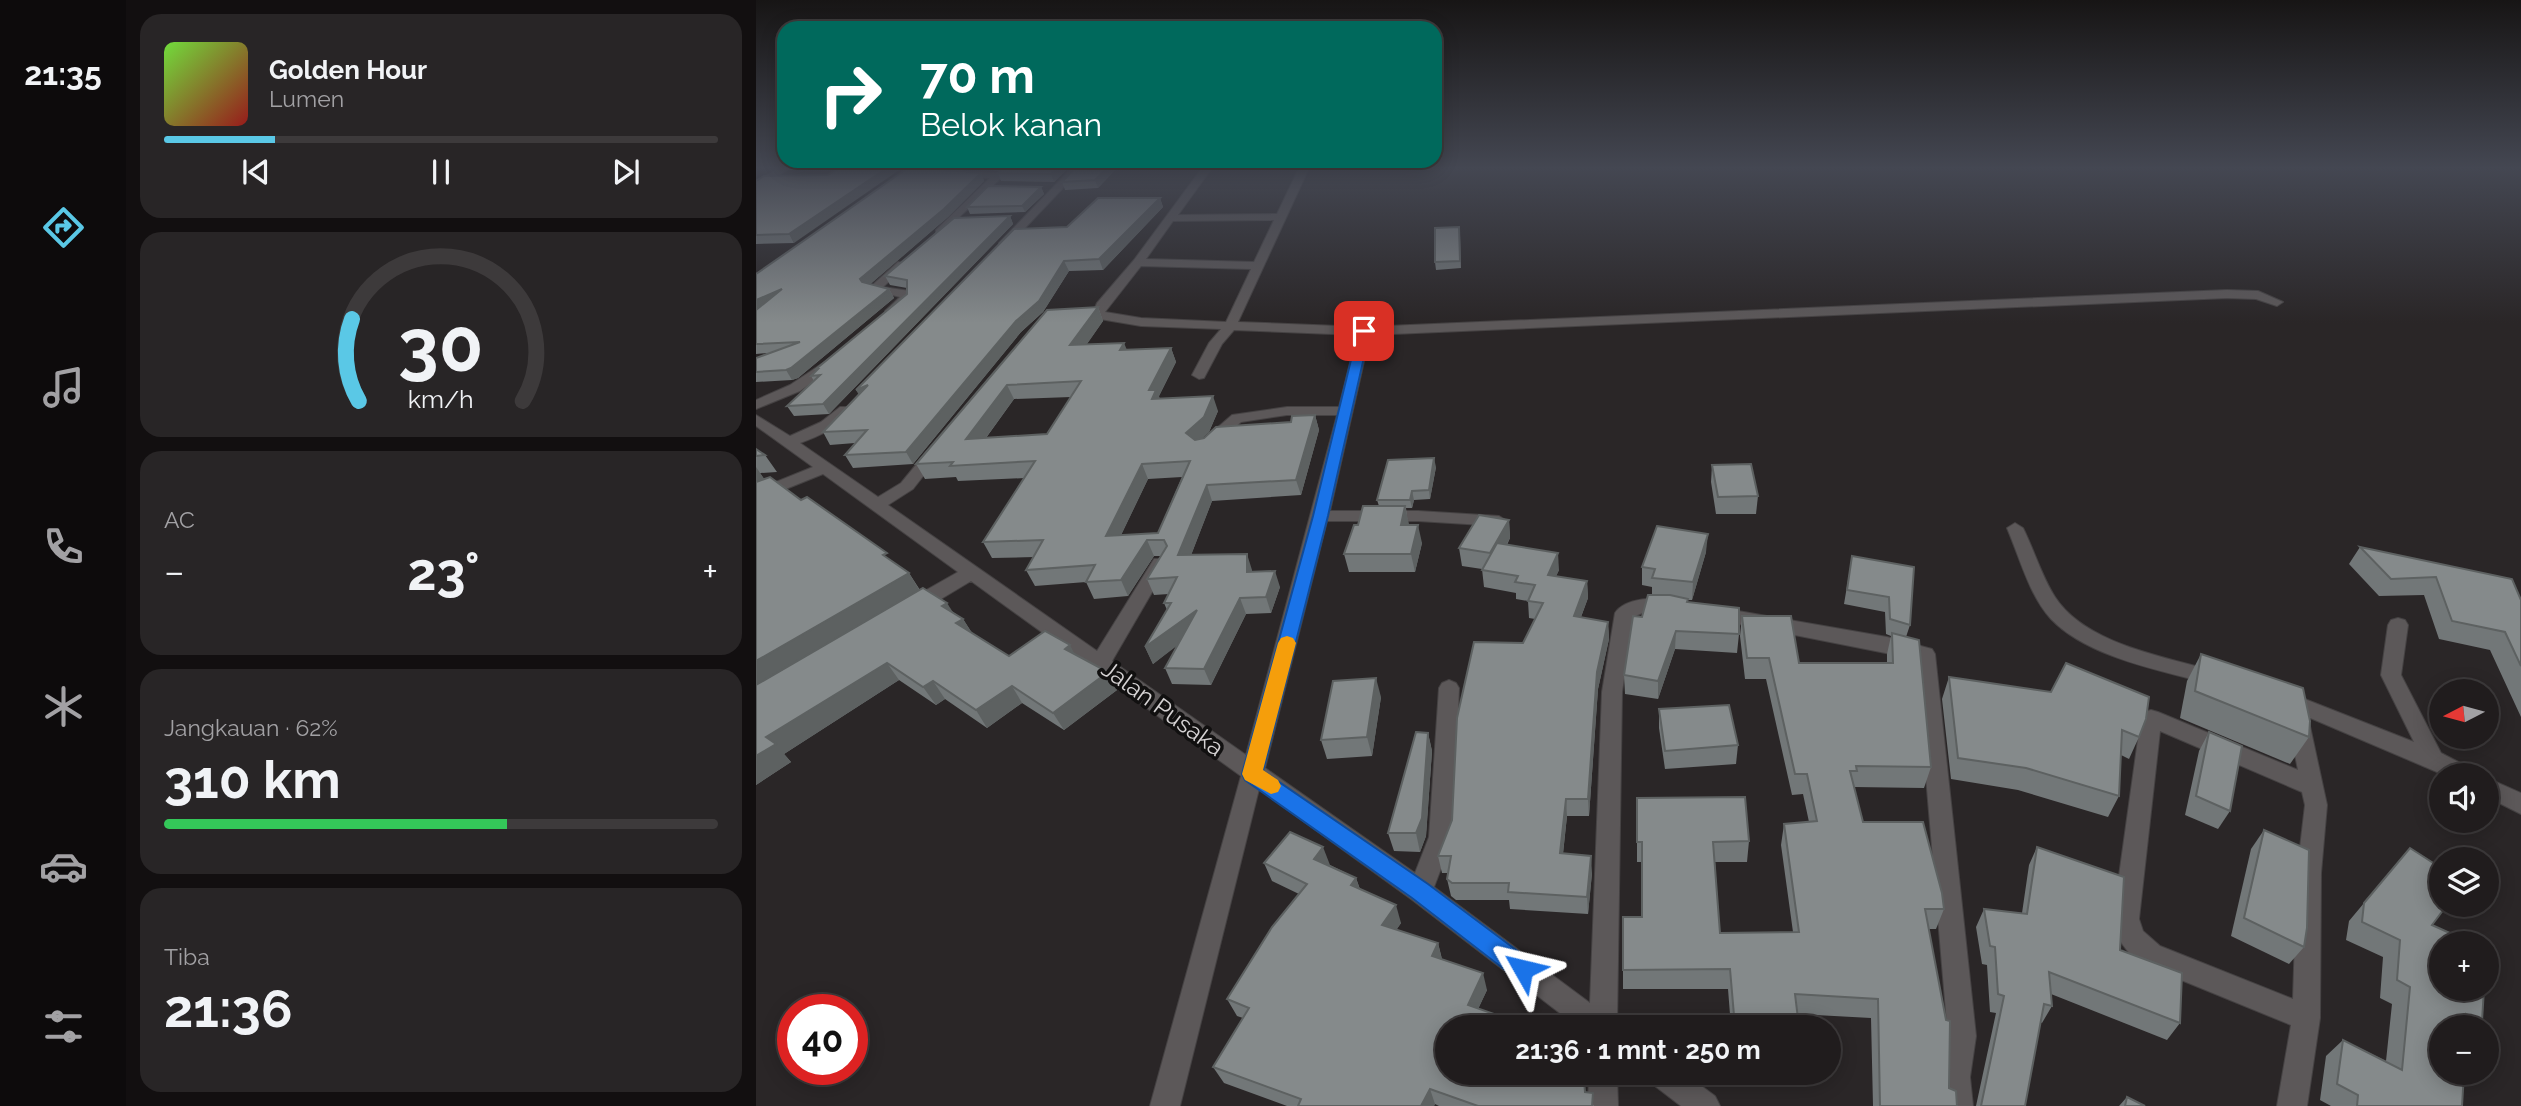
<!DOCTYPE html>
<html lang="id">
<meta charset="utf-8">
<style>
:root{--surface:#201c1d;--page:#282526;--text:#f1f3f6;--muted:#a2a1a4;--line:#3d3a3b;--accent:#5ac8e6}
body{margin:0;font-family:Raleway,sans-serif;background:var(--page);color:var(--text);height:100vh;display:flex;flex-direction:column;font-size:26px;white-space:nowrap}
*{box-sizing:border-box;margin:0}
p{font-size:23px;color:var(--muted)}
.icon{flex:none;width:38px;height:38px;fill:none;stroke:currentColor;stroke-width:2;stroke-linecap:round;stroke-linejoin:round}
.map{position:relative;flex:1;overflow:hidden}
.sheet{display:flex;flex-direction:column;gap:14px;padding:14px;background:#120f10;width:630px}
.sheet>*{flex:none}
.banner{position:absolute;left:21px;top:21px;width:665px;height:147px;border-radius:21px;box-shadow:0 4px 18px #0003,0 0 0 2px var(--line);background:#00695c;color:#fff;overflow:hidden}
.needle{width:46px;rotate:264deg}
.buttons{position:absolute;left:1673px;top:679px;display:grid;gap:14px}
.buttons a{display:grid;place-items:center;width:70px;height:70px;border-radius:50%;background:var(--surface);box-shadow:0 4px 18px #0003,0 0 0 2px var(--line);font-size:35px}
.speed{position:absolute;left:21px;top:994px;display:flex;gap:14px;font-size:35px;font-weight:700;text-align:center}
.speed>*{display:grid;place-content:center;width:91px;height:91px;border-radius:50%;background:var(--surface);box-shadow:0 4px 18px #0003,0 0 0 2px var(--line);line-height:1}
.speed .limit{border:10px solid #d22;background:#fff;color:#111}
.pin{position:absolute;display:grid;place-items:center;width:60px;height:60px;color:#fff;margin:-30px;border-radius:14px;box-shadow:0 4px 10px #0006}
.me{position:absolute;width:77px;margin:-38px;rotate:307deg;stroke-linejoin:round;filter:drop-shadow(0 0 5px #0008)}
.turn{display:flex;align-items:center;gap:24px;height:147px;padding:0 28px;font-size:32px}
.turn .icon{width:91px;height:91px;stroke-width:2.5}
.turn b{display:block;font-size:49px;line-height:60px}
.big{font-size:52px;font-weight:700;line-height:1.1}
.sheet .tile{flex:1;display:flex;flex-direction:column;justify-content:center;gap:10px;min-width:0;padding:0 24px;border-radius:21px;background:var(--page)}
.sheet .dial{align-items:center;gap:0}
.dial svg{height:182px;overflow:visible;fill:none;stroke:var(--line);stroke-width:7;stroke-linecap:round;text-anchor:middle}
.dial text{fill:var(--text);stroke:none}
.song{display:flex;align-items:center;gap:21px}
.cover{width:84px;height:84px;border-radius:10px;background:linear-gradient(135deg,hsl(100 70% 55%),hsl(0 70% 35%))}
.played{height:7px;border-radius:4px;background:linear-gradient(90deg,var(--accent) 20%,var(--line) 20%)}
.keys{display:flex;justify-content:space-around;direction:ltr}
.heat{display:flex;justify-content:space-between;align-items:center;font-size:38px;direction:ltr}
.charge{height:10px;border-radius:5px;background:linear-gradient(90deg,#34c759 62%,var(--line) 0)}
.trip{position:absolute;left:679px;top:1015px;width:406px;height:70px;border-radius:35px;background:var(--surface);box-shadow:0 4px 18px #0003,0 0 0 2px var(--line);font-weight:700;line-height:70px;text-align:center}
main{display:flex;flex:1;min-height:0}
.tab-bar{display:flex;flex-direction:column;width:126px;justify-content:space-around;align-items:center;background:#0d0b0c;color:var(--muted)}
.tab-bar .icon{width:49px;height:49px}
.tab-bar .on{color:var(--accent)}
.tab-bar b{font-size:32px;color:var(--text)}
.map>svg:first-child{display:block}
</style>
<main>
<nav class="tab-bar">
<b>21:35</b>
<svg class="icon on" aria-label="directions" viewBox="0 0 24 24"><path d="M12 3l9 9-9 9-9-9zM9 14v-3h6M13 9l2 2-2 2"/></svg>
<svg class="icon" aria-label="music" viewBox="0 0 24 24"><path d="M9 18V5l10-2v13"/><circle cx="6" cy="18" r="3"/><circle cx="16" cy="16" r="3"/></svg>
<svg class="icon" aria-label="phone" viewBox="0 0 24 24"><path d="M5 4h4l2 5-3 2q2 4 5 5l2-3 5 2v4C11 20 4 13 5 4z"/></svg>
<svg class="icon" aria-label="climate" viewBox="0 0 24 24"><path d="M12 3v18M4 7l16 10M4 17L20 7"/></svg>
<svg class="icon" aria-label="car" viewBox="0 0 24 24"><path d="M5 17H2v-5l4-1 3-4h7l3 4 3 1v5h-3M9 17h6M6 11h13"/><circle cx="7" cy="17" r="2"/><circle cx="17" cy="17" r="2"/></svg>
<svg class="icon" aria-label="filters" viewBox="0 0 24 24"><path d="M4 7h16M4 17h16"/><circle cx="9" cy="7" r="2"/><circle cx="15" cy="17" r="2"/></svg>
</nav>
<section class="sheet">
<div class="tile">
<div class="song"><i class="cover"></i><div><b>Golden Hour</b><p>Lumen</p></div></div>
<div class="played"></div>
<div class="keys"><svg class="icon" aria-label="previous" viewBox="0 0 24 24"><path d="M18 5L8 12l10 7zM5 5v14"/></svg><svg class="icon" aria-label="pause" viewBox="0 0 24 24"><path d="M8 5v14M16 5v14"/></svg><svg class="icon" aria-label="next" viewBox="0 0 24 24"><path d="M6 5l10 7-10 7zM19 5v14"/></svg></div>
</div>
<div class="tile dial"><svg viewBox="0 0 100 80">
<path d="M14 69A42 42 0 1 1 86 69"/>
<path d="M14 69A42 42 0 0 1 11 33" stroke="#5ac8e6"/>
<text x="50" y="56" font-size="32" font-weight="700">30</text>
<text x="50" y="72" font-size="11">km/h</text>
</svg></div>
<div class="tile"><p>AC</p>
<div class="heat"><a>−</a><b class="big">23°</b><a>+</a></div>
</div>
<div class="tile"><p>Jangkauan · 62%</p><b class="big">310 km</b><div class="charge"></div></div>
<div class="tile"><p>Tiba</p><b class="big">21:36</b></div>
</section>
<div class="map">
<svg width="1765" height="1106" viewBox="0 0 1765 1106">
<rect width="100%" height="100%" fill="#2a2627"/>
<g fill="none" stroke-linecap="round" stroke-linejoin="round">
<g stroke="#454243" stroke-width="2">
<g id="minor">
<polygon points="23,168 35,168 0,189 0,182"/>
<polygon points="198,168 208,168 205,172 242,173 247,176 184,235 180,234 180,230 234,178 194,176 192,174"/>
<polygon points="316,168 326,168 251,247 243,247 243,243"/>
<path d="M446,168H456L422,215L521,214L543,168H553L482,322L608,327L1471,290L1502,291L1527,302L1521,306L1500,299L1471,298L614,335L574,511H662L743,516L751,521L743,526L662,521H571L509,768L659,873L673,837L683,688L686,683L693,680L700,683L703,688L697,837L678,887L834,1003L846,692L859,613C869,598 901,596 918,601L920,605L918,609L891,611L877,617L866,692L861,1027H822L655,899L503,789L424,1106H394L485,776L215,581L165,611H151L149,606L151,601L202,572L67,474L0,501V490L57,467L0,426V415L34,436L65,422L84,407H94L96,410C83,427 64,436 44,443L122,497L145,483L173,449H183L186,452L157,489L132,505L341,651L398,559H410L413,563L356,661L490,755L581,415H531L485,422L459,444L454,446L446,441L476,415L531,407H583L601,335L478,330L466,344L448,378L443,379L436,375L453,343L465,329L385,326L338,318L336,315L341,303L378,260ZM518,220L498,262L390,259L417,221ZM385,266L495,269L470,322L385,318L349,312Z"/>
<polygon points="142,262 152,264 127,287 154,291 156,298 135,315 129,311 144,297 112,289"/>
<polygon points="73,359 80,363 78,366 44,391 0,409 0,400 34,385"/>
<path d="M1259,523L1267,528C1278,550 1286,577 1299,597C1331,646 1413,657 1465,673L1468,678L1465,683L1458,685C1408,671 1332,658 1295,619C1273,595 1264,558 1251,528Z"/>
<polygon points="959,607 1131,637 1176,649 1179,654 1220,1036 1214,1077 1217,1106 1187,1106 1186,1077 1192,1036 1160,659 952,618 950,613 952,608"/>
<path d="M1642,618L1649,620L1652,625L1645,675L1685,753L1716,769L1719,775H1688L1552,717L1571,805L1565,873L1564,1018L1551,1106H1521L1535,1025L1386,964C1370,952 1360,939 1357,919L1385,718L1388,712L1395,710L1402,712L1542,770L1531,715L1534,698L1541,696L1658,742L1625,675L1632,625L1635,620ZM1404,731L1546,792L1549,805L1541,873L1537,999L1404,946L1387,931L1383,919Z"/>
<polygon points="1731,778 1765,793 1765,814 1731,797"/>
<polygon points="833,1073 861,1073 862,1106 832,1106"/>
<polygon points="891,1073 928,1073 959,1096 964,1106 925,1106 895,1083"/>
</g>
</g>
<use href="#minor" fill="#5c5859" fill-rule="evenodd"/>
</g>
<g fill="#727778" fill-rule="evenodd">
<polygon points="215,168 312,168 298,182 245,181 242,173 244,171"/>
<polygon points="361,168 342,188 309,190 306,182"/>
<polygon points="193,170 225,173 228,181 192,217 114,284 133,289 138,298 42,378 36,380 0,382 0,358 12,353 0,354 0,274"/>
<polygon points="8,176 38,243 0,244 0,181"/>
<polygon points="285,187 288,194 269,212 214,214 211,207"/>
<polygon points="404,198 407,207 347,270 313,271 287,312 265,332 157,464 97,468 89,455 99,443 74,445 67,432 311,227"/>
<polygon points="254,216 257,224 73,414 38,416 31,406 58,381 55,376 60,371 60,369 151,294 151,288 134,285 129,276"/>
<polygon points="704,234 705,268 680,270 679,262"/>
<path d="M342,307L347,321L330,345L371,350L415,348L420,362L403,396V398L462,411L453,432L446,438L535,422L559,415L563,430L545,495L456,501L435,555L496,571L524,587L515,613L490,614L455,685L416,684L409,668L421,645L397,664L389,647L411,610L408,603L413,594L398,595L391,579L405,556H398L372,596L338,599L330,582L279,586L270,570L278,557L236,558L227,542L269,478L202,481L200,477L169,479L160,464ZM315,397L291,434L230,438L258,399ZM426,477L402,533L365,535L392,479Z"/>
<polygon points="0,449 9,455 21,472 4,473 8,479 45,500 153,573 164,590 207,619 216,633 253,656 318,653 361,690 308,730 266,703 231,728 189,699 180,705 143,680 28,754 35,762 0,785"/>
<polygon points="956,465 1002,496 1000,514 960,514 955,482"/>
<polygon points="680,467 674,499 658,500 656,508 650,508 652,525 666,543 659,572 593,572 588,554 602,525 623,506 621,500"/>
<polygon points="753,520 754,538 751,545 803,570 800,576 831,581 832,598 825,617 852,622 853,639 842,689 833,816 811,816 807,854 836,873 832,914 754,909 753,900 700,900 695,896 691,879 692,873 686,873 682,856 767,643 779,619 773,618 772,601 760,599 760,593 728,587 726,569 706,566 703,548"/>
<polygon points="1604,547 1765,600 1765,717 1734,650 1683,639 1668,595 1623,596 1593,564"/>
<polygon points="950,552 936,600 932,600 932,602 983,634 981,653 919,649 902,699 869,694 868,675 886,617 896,595 896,587 886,585 886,567"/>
<polygon points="1096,556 1158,567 1154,625 1150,637 1175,767 1168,788 1098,787 1107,822 1188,909 1180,929 1173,929 1193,1088 1201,1106 1117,1106 1115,1018 1041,1014 1043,1027 975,1027 972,989 867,989 867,917 886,917 885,862 881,862 881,798 993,841 991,862 959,862 964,933 1037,932 1025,845 1028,824 1053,822 1047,794 1036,795 1010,679 989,679 984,636 986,616 1043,663 1131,663 1131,654 1135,636 1130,634 1129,612 1088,604"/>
<polygon points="1445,654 1553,737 1534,764 1424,718 1431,681"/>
<polygon points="1193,677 1295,692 1383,737 1373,759 1365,755 1363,796 1352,817 1262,790 1195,779 1186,699"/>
<polygon points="625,697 616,756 571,759 565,740"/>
<polygon points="903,709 982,745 980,764 909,769 903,728"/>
<polygon points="1453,732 1474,811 1462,829 1429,815 1443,751"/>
<polygon points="672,733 676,751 670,836 664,852 638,851 632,833"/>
<polygon points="1508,830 1548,947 1533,964 1475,936 1495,849"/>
<polygon points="1281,847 1424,1023 1411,1040 1295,994 1296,1006 1286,1023 1284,1022 1269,1106 1220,1106 1240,1013 1234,1012 1231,965 1226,964 1220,927 1228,909 1266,913 1273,865"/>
<polygon points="1654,848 1676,925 1726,1021 1719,1027 1685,1027 1706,1106 1575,1106 1564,1100 1570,1056 1587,1040 1630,1061 1636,1004 1624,998 1627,957 1590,940 1593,921"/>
<polygon points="508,863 574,865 600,878 604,889 645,923 640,930 682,943 686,959 731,990 722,1009 749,1074 828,1080 829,1092 838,1106 683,1106 679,1104 678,1106 531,1106 468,1083 457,1067 487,1018 481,1016 471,999 543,894 516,881"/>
<polygon points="1371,1097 1389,1106 1363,1106"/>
</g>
<g fill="#5d6161">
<polygon points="131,168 146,168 38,243 33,234"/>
<polygon points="301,168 312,168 298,182 295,174"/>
<polygon points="351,168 361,168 342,188 339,180"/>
<polygon points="225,173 228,181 192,217 109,289 104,279"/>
<polygon points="285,187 288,194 269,212 266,206"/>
<polygon points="404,198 407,207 347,270 343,259"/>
<polygon points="254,216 257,224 73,414 67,404"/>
<polygon points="308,261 313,271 287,312 265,332 157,464 150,452"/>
<polygon points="26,289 0,312 0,300"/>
<polygon points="133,289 138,298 42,378 36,380 30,370"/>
<polygon points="342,307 347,321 320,360 314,345"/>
<polygon points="368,343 374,357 364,350"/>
<polygon points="415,348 420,362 403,396 406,404 401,413 393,390"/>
<polygon points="112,385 107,402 100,390"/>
<polygon points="251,385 258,399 218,454 210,439"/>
<polygon points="457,396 462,411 453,432 435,448 430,433"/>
<polygon points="559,415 563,430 545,495 540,480"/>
<polygon points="678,458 680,467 674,499 673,490"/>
<polygon points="386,464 392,479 357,552 350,536"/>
<polygon points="0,467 11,483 0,488"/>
<polygon points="451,485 456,501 429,571 422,555"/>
<polygon points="656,491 658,500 656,508 654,500"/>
<polygon points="649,506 653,524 649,543 645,525"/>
<polygon points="753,520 754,538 736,571 734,553"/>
<polygon points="662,525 666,543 659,572 655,554"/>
<polygon points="952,534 950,552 936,600 937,582"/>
<polygon points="391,540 398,556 372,596 365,580"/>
<polygon points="802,553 803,570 793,592 792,575"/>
<polygon points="491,554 496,570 497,588 491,572"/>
<polygon points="519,571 524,587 515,613 510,597"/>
<polygon points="153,573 164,591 0,688 0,661"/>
<polygon points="831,581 832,598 819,633 818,616"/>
<polygon points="484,598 490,614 455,685 448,669"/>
<polygon points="191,603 202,620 186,606"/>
<polygon points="441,610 447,626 397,664 389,647"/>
<polygon points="207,619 218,636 200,623"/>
<polygon points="852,622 853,639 842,689 833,816 832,799 841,672"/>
<polygon points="920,631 919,649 902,699 902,681"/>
<polygon points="314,645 323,663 309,649"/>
<polygon points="131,663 143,680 28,754 35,762 0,785 0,756 10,737"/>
<polygon points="352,672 361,690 308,730 297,713"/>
<polygon points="620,678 625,697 616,756 611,737"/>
<polygon points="177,681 189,699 180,705 167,687"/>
<polygon points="256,686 266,703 231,728 220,710"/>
<polygon points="672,733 676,751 670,836 664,852 660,833"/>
<polygon points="810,799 811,816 805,871 804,853"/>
<polygon points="567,847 574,865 565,876 558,859"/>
<polygon points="835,856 836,873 832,914 831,897"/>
<polygon points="600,878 606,896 595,885"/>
<polygon points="640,905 645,923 632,943 626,925"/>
<polygon points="682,943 686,960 676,956"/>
<polygon points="727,973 731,990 716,1022 712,1005"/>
<polygon points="674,1089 679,1104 678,1106 665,1106"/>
</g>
<g fill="#858a8b" stroke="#5d6161" stroke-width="2" fill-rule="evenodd">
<polygon points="83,168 131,168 33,234 0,235 0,181 8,176 72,175"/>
<polygon points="152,168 187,168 189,170 225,173 188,209 104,279 106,282 133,289 35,368 30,370 0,372 0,358 44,342 0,344 0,310 26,289 0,300 0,274"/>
<polygon points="246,168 301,168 295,174 242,173"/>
<polygon points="319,168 351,168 339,180 306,182"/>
<polygon points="232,186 285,187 266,206 211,207"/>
<polygon points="342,198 404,198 343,259 308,261 283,301 260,321 150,452 89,455 111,430 67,432 112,385 100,390 258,229 311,227"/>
<polygon points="254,216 67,404 31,406 64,375 55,376 62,369 60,369 151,294 151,280 129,276 198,218"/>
<polygon points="703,227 704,261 679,262 679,228"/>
<path d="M342,307L314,345L368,343L364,350L415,348L393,390H400L396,399L457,396L448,417L430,433L439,440L448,438L460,427L535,422L536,416L559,415L540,480L451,485L422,555L491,554V572L519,571L510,597L484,598L448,669L409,668L441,610L389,647L415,603H408L421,577L391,579L411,546L408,540H391L365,580L330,582L339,565L270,570L287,540L227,542L279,461L194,466L197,462L160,464L291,310ZM325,381L291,434L210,439L251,385ZM434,461L402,533L350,536L386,464Z"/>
<polygon points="0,449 9,455 0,456"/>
<polygon points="678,458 673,490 656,491 654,500 621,500 632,460"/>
<polygon points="995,464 1002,496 962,497 956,465"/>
<polygon points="14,477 45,500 51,497 131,553 127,555 153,573 0,661 0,482"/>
<polygon points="607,506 649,506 645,525 662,525 655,554 588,554 598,525 602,525"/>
<polygon points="723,515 753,520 734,553 703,548"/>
<polygon points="901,526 952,534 937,582 896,578 899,569 886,567"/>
<polygon points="741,543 802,553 792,575 831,581 818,616 852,622 841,672 832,799 810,799 804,853 835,856 831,897 752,892 753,883 696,883 691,879 695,856 682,856 696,820 701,718 718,642 767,643 787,603 772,601 779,585 759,582 762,576 726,570"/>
<polygon points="1604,547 1756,579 1765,600 1765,666 1749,632 1696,621 1680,577 1635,579"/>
<polygon points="1096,556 1158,567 1154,625 1134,619 1133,597 1091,590"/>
<polygon points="167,588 191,603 186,606 207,619 200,623 253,656 289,631 314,645 309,649 352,672 297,713 256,686 220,710 177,681 167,687 131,663 10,737 20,744 0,756 0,685"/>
<polygon points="892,595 914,595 932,599 931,602 983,608 983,634 920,631 902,681 868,675 877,616 886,617"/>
<polygon points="986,616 1035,616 1043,663 1137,663 1136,633 1163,640 1175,767 1100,766 1101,771 1094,771 1107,822 1167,822 1186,893 1188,909 1169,909 1190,1020 1194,1021 1193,1088 1200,1091 1201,1106 1124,1106 1122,999 1039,994 1043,1027 979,1027 974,969 867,970 867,917 886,917 886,842 881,842 881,798 989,797 993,841 957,842 964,933 1043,932 1028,824 1061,821 1051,774 1039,774 1013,658 991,658"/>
<polygon points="1445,654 1547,688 1554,721 1553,737 1439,691"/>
<polygon points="1310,663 1393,697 1390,719 1383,737 1366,730 1363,796 1270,768 1202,758 1193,677 1295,692"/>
<polygon points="620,678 611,737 565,740 577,681"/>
<polygon points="973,705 982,745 909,751 903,709"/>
<polygon points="660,732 672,733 666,818 660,833 632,833"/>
<polygon points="1453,732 1486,746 1474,811 1440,796"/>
<polygon points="1508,830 1553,850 1551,928 1548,947 1488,918"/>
<polygon points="534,832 567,847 558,859 600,878 595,885 640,905 626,925 682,943 676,956 727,973 712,1005 761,1022 758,1027 691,1027 691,1073 739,1073 828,1080 829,1092 837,1093 836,1106 722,1106 674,1089 665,1106 542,1106 545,1099 457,1067 493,1008 471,999 516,927 551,884 508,863"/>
<polygon points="1281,847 1368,877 1364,950 1426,973 1424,1023 1293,972 1296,1006 1288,1004 1269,1106 1225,1106 1248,996 1242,994 1239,947 1234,946 1228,909 1271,914"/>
<polygon points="1654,848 1685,868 1685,905 1691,905 1676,925 1716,943 1685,943 1685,989 1728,989 1726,1021 1710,1014 1710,1027 1685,1027 1685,1073 1708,1073 1706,1106 1601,1106 1602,1095 1581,1084 1587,1040 1646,1070 1654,987 1641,980 1644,940 1606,922 1608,903"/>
<polygon points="1371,1097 1389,1106 1369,1106"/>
</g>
<linearGradient id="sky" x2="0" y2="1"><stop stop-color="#171515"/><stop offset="0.52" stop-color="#444752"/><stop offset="1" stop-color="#444752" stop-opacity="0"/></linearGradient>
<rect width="1765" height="323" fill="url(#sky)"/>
<polygon fill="#1a73e8" stroke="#114b97" stroke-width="2" points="608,327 614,331 572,516 507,771 672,884 775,961 779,969 775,977 767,981 758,977 656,898 489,780 486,774 557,516 602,331"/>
<polygon fill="#f59e0b" points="531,636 537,638 540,643 507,770 522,780 525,786 522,792 515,794 489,780 486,774 522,643 525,638"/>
<g text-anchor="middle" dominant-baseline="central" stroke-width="7" stroke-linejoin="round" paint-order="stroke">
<g font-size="24" fill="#d5d2d3" stroke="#111010">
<text transform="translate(407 708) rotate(36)">Jalan Pusaka</text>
</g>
</g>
</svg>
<div class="buttons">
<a><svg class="needle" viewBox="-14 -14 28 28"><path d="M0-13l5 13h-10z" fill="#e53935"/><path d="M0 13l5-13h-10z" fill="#a2a1a4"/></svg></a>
<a><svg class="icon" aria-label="sound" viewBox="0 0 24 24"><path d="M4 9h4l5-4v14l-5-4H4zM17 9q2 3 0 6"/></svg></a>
<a><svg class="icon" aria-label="layers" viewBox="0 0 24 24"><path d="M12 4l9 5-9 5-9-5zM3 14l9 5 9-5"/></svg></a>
<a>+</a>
<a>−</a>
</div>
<div class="speed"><div class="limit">40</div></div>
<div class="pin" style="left:608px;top:331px;background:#d93025"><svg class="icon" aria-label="arrive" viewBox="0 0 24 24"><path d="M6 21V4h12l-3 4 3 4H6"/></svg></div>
<svg class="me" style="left:767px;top:969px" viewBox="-20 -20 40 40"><path d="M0-17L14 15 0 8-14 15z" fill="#1a73e8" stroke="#fff" stroke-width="4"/></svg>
<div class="trip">21:36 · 1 mnt · 250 m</div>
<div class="banner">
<div class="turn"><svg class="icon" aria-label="right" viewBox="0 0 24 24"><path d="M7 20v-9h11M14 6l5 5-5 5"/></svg><div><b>70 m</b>Belok kanan</div></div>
</div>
</div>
</main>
